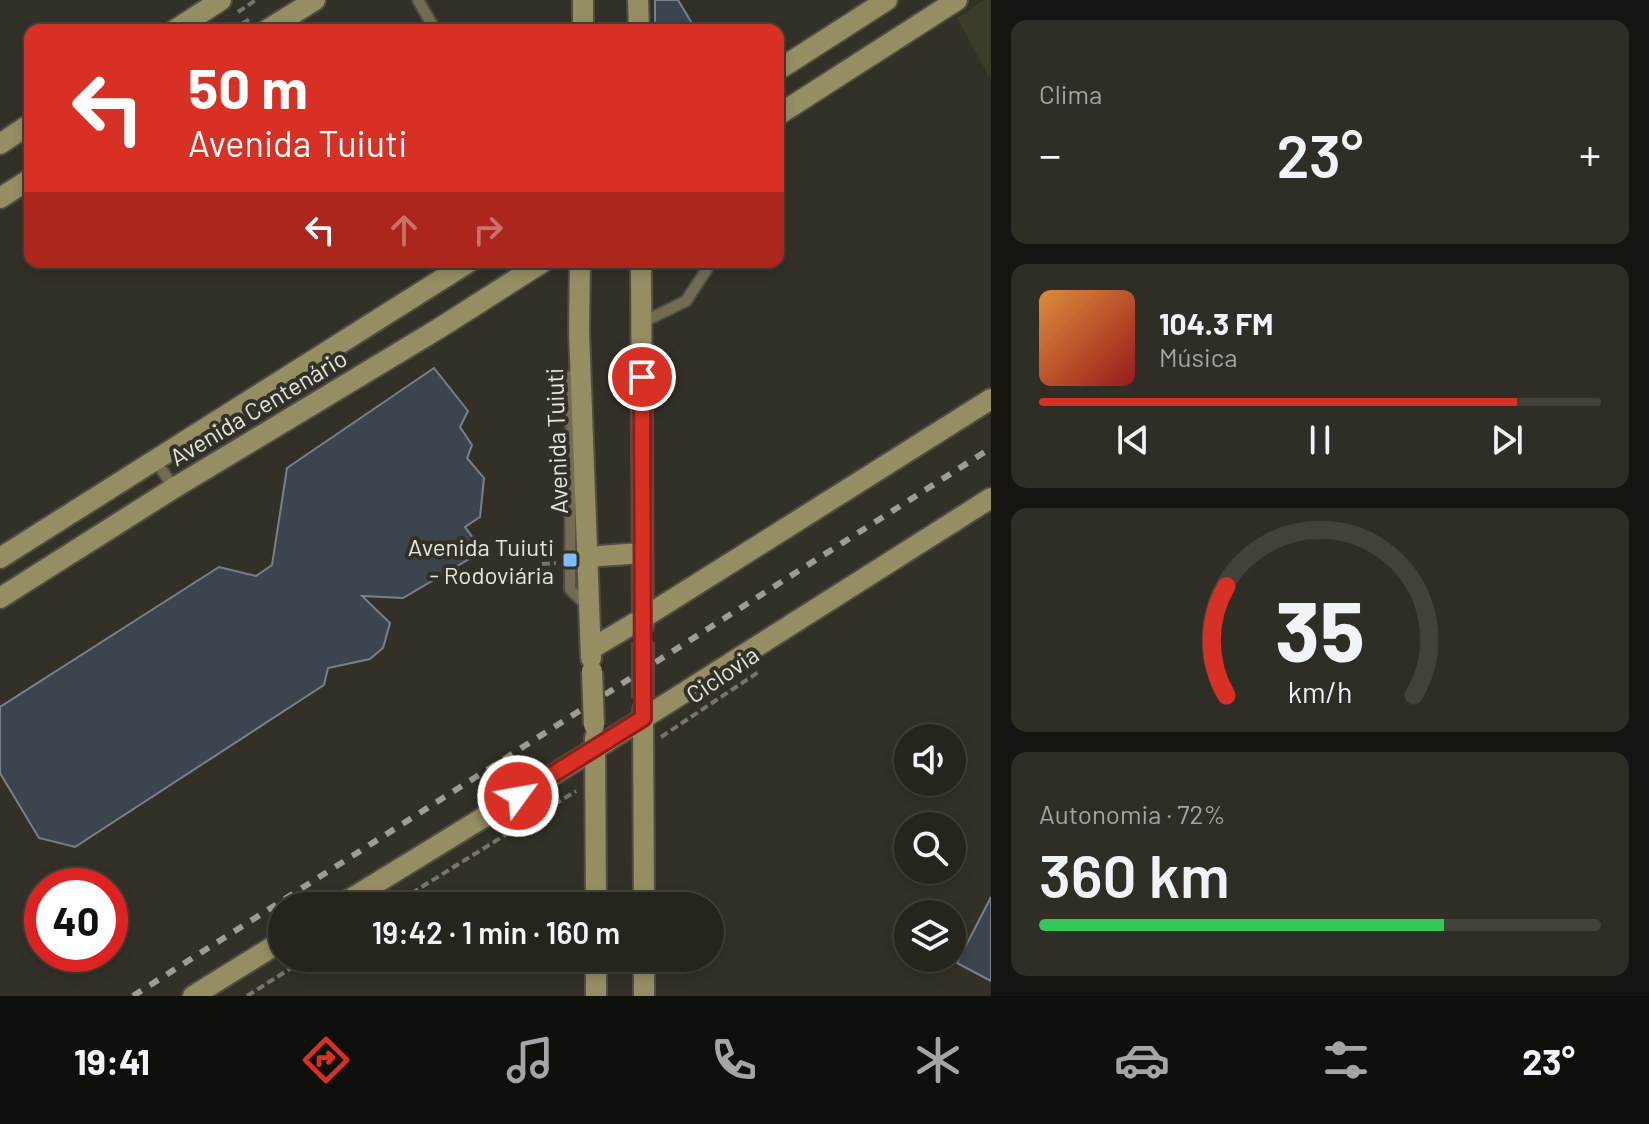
<!DOCTYPE html>
<html lang="pt">
<meta charset="utf-8">
<style>
:root{--surface:#26251d;--page:#2e2d26;--text:#f1f3f6;--muted:#a4a5a4;--line:#42423b;--accent:#d93025}
body{margin:0;font-family:Barlow,sans-serif;background:var(--page);color:var(--text);height:100vh;display:flex;flex-direction:column;font-size:30px;white-space:nowrap}
*{box-sizing:border-box;margin:0}
p{font-size:26px;color:var(--muted)}
.icon{flex:none;width:44px;height:44px;fill:none;stroke:currentColor;stroke-width:2;stroke-linecap:round;stroke-linejoin:round}
.map{position:relative;flex:1;overflow:hidden}
.drawer{display:flex;flex-direction:column;gap:20px;padding:20px;background:#151410;width:658px}
.drawer>*{flex:none}
.hud{position:absolute;left:24px;top:24px;width:760px;height:244px;border-radius:16px;box-shadow:0 4px 12px #0003,0 0 0 2px var(--line);background:#d93025;color:#fff;overflow:hidden}
.tools{position:absolute;left:894px;top:724px;display:grid;gap:16px}
.tools a{display:grid;place-items:center;width:72px;height:72px;border-radius:50%;background:var(--surface);box-shadow:0 4px 12px #0003,0 0 0 2px var(--line);font-size:40px}
.speed{position:absolute;left:24px;top:868px;display:flex;gap:16px;font-size:40px;font-weight:700;text-align:center}
.speed>*{display:grid;place-content:center;width:104px;height:104px;border-radius:50%;background:var(--surface);box-shadow:0 4px 12px #0003,0 0 0 2px var(--line);line-height:1}
.speed .limit{border:12px solid #d22;background:#fff;color:#111}
.pin{position:absolute;display:grid;place-items:center;width:68px;height:68px;color:#fff;margin:-34px;border:4px solid #fff;border-radius:50%;box-shadow:0 2px 8px #0007}
.me{position:absolute;width:88px;margin:-44px;rotate:58deg;stroke-linejoin:round;filter:drop-shadow(0 0 6px #0008)}
.turn{display:flex;align-items:center;gap:28px;height:168px;padding:0 32px;font-size:36px}
.turn .icon{width:104px;height:104px;stroke-width:2.5}
.turn b{display:block;font-size:56px;line-height:68px}
.lanes{display:flex;align-items:center;height:76px;padding:0 32px;background:#0003;justify-content:center;gap:40px;direction:ltr}
.lanes .off{opacity:.35}
.big{font-size:60px;font-weight:600;line-height:1.1}
.drawer .card{flex:1;display:flex;flex-direction:column;justify-content:center;gap:12px;min-width:0;padding:0 28px;border-radius:16px;background:var(--page)}
.drawer .dial{align-items:center;gap:0}
.dial svg{height:208px;overflow:visible;fill:none;stroke:var(--line);stroke-width:7;stroke-linecap:round;text-anchor:middle}
.dial text{fill:var(--text);stroke:none}
.song{display:flex;align-items:center;gap:24px}
.cover{width:96px;height:96px;border-radius:12px;background:linear-gradient(135deg,hsl(30 70% 55%),hsl(0 70% 35%))}
.played{height:8px;border-radius:4px;background:linear-gradient(90deg,var(--accent) 85%,var(--line) 85%)}
.keys{display:flex;justify-content:space-around;direction:ltr}
.heat{display:flex;justify-content:space-between;align-items:center;font-size:44px;direction:ltr}
.charge{height:12px;border-radius:6px;background:linear-gradient(90deg,#34c759 72%,var(--line) 0)}
.trip{position:absolute;left:268px;top:892px;width:456px;height:80px;border-radius:40px;background:var(--surface);box-shadow:0 4px 12px #0003,0 0 0 2px var(--line);font-weight:600;line-height:80px;text-align:center}
.tabs{display:flex;height:128px;justify-content:space-around;align-items:center;background:#0f0f0c;color:var(--muted)}
.tabs .icon{width:56px;height:56px}
.tabs .on{color:var(--accent)}
.tabs b{font-size:36px;color:var(--text)}
main{display:flex;flex:1;min-height:0}
.map>svg:first-child{display:block}
</style>
<main>
<div class="map">
<svg width="991" height="996" viewBox="0 0 991 996">
<rect width="100%" height="100%" fill="#333127"/>
<polygon fill="#3d3b2a" points="984,0 991,0 991,80 957,18"/>
<g fill="#3c444d" stroke="#78818b" stroke-width="2">
<polygon points="655,0 678,0 696,30 655,30"/>
<polygon points="434,368 468,411 460,427 472,445 467,458 484,478 480,517 465,527 473,538 469,559 403,598 362,596 390,623 383,648 370,659 328,668 324,685 75,847 39,838 0,773 0,707 219,567 256,576 272,565 287,468"/>
<polygon points="991,897 991,981 957,963"/>
</g>
<g fill="none" stroke-linecap="round" stroke-linejoin="round">
<g stroke="#504e44" stroke-width="14">
<g id="lane">
<polyline points="418,0 435,30"/>
<polyline points="641,323 686,301 707,269 707,262"/>
<polyline points="571,376 570,589 586,605"/>
<polyline points="156,461 174,488"/>
</g>
</g>
<g stroke="#504e44" stroke-width="24">
<g id="secondary">
<polyline points="638,0 639,30"/>
<polyline points="175,30 221,0"/>
<polyline points="267,30 315,0"/>
<polyline points="583,30 583,0"/>
<polyline points="778,70 887,0"/>
<polyline points="778,115 957,0"/>
<polyline points="0,144 30,124"/>
<polyline points="0,198 30,179"/>
<polyline points="580,262 579,331 591,658"/>
<polyline points="641,262 643,626"/>
<polyline points="586,557 642,553"/>
<polyline points="0,558 469,262"/>
<polyline points="0,598 174,488 438,329 543,262"/>
<polyline points="591,649 643,618 991,399"/>
<polyline points="643,710 644,906"/>
<polyline points="595,738 596,906"/>
<polyline points="339,906 595,749 991,498"/>
<polyline points="644,958 644,996"/>
<polyline points="193,996 282,941"/>
<polyline points="596,996 596,958"/>
</g>
</g>
<g stroke="#76746b" stroke-width="4" stroke-dasharray="8 4" stroke-linecap="butt">
<polyline points="238,12 256,0"/>
<polyline points="232,30 251,18"/>
<polyline points="542,564 556,563"/>
<polyline points="661,737 760,671"/>
<polyline points="391,906 576,791"/>
<polyline points="247,996 307,958"/>
</g>
<use href="#lane" stroke="#726d52" stroke-width="10"/>
<use href="#secondary" stroke="#968e63" stroke-width="20"/>
<polyline stroke="#9e9c94" stroke-width="6" stroke-dasharray="10 10" stroke-linecap="butt" points="133,996 991,448"/>
<g stroke="#504e44" stroke-width="24" stroke-linecap="butt">
<g id="secondary-bridge">
<polyline points="643,642 643,698"/>
<polyline points="592,671 594,725"/>
</g>
</g>
<use href="#secondary-bridge" stroke="#968e63" stroke-width="20"/>
</g>
<g fill="none" stroke-linecap="round" stroke-linejoin="round">
<g stroke="#8d1f18" stroke-width="20">
<polyline id="route" points="518,796 643,718 642,377"/>
</g>
<use href="#route" stroke="#d93025" stroke-width="14"/>
</g>
<rect fill="#7ebdf9" stroke="#333127" stroke-width="3" x="562" y="552" width="16" height="16" rx="4"/>
<g text-anchor="middle" dominant-baseline="central" stroke-width="8" stroke-linejoin="round" paint-order="stroke">
<g font-size="24" fill="#e6e5de" stroke="#333127">
<text transform="translate(258 407) rotate(-31)">Avenida Centenário</text>
<text transform="translate(556 441) rotate(-92)">Avenida Tuiuti</text>
<text transform="translate(722 674) rotate(-34)">Ciclovia</text>
</g>
<g font-size="24" fill="#e6e5de" stroke="#333127" text-anchor="end">
<text x="554" y="546">Avenida Tuiuti<tspan x="554" dy="28">- Rodoviária</tspan></text>
</g>
</g>
</svg>
<div class="tools">
<a><svg class="icon" aria-label="sound" viewBox="0 0 24 24"><path d="M4 9h4l5-4v14l-5-4H4zM17 9q2 3 0 6"/></svg></a>
<a><svg class="icon" aria-label="search" viewBox="0 0 24 24"><circle cx="10" cy="10" r="6"/><path d="M15 15l6 6"/></svg></a>
<a><svg class="icon" aria-label="layers" viewBox="0 0 24 24"><path d="M12 4l9 5-9 5-9-5zM3 14l9 5 9-5"/></svg></a>
</div>
<div class="speed"><div class="limit">40</div></div>
<div class="pin" style="left:642px;top:377px;background:#d93025"><svg class="icon" aria-label="arrive" viewBox="0 0 24 24"><path d="M6 21V4h12l-3 4 3 4H6"/></svg></div>
<svg class="me" style="left:518px;top:796px" viewBox="-20 -20 40 40"><circle r="17" fill="#d93025" stroke="#fff" stroke-width="3"/><path d="M0-11L8 9 0 5-8 9z" fill="#fff"/></svg>
<div class="trip">19:42 · 1 min · 160 m</div>
<div class="hud">
<div class="turn"><svg class="icon" aria-label="left" viewBox="0 0 24 24"><path d="M17 20v-9H6M10 6l-5 5 5 5"/></svg><div><b>50 m</b>Avenida Tuiuti</div></div>
<div class="lanes"><svg class="icon" aria-label="left" viewBox="0 0 24 24"><path d="M17 20v-9H6M10 6l-5 5 5 5"/></svg><svg class="icon off" aria-label="ahead" viewBox="0 0 24 24"><path d="M12 20V5M6 11l6-6 6 6"/></svg><svg class="icon off" aria-label="right" viewBox="0 0 24 24"><path d="M7 20v-9h11M14 6l5 5-5 5"/></svg></div>
</div>
</div>
<section class="drawer">
<div class="card"><p>Clima</p>
<div class="heat"><a>−</a><b class="big">23°</b><a>+</a></div>
</div>
<div class="card">
<div class="song"><i class="cover"></i><div><b>104.3 FM</b><p>Música</p></div></div>
<div class="played"></div>
<div class="keys"><svg class="icon" aria-label="previous" viewBox="0 0 24 24"><path d="M18 5L8 12l10 7zM5 5v14"/></svg><svg class="icon" aria-label="pause" viewBox="0 0 24 24"><path d="M8 5v14M16 5v14"/></svg><svg class="icon" aria-label="next" viewBox="0 0 24 24"><path d="M6 5l10 7-10 7zM19 5v14"/></svg></div>
</div>
<div class="card dial"><svg viewBox="0 0 100 80">
<path d="M14 69A42 42 0 1 1 86 69"/>
<path d="M14 69A42 42 0 0 1 14 27" stroke="#d93025"/>
<text x="50" y="56" font-size="32" font-weight="700">35</text>
<text x="50" y="72" font-size="11">km/h</text>
</svg></div>
<div class="card"><p>Autonomia · 72%</p><b class="big">360 km</b><div class="charge"></div></div>
</section>
</main>
<nav class="tabs">
<b>19:41</b>
<svg class="icon on" aria-label="directions" viewBox="0 0 24 24"><path d="M12 3l9 9-9 9-9-9zM9 14v-3h6M13 9l2 2-2 2"/></svg>
<svg class="icon" aria-label="music" viewBox="0 0 24 24"><path d="M9 18V5l10-2v13"/><circle cx="6" cy="18" r="3"/><circle cx="16" cy="16" r="3"/></svg>
<svg class="icon" aria-label="phone" viewBox="0 0 24 24"><path d="M5 4h4l2 5-3 2q2 4 5 5l2-3 5 2v4C11 20 4 13 5 4z"/></svg>
<svg class="icon" aria-label="climate" viewBox="0 0 24 24"><path d="M12 3v18M4 7l16 10M4 17L20 7"/></svg>
<svg class="icon" aria-label="car" viewBox="0 0 24 24"><path d="M5 17H2v-5l4-1 3-4h7l3 4 3 1v5h-3M9 17h6M6 11h13"/><circle cx="7" cy="17" r="2"/><circle cx="17" cy="17" r="2"/></svg>
<svg class="icon" aria-label="filters" viewBox="0 0 24 24"><path d="M4 7h16M4 17h16"/><circle cx="9" cy="7" r="2"/><circle cx="15" cy="17" r="2"/></svg>
<b>23°</b>
</nav>
